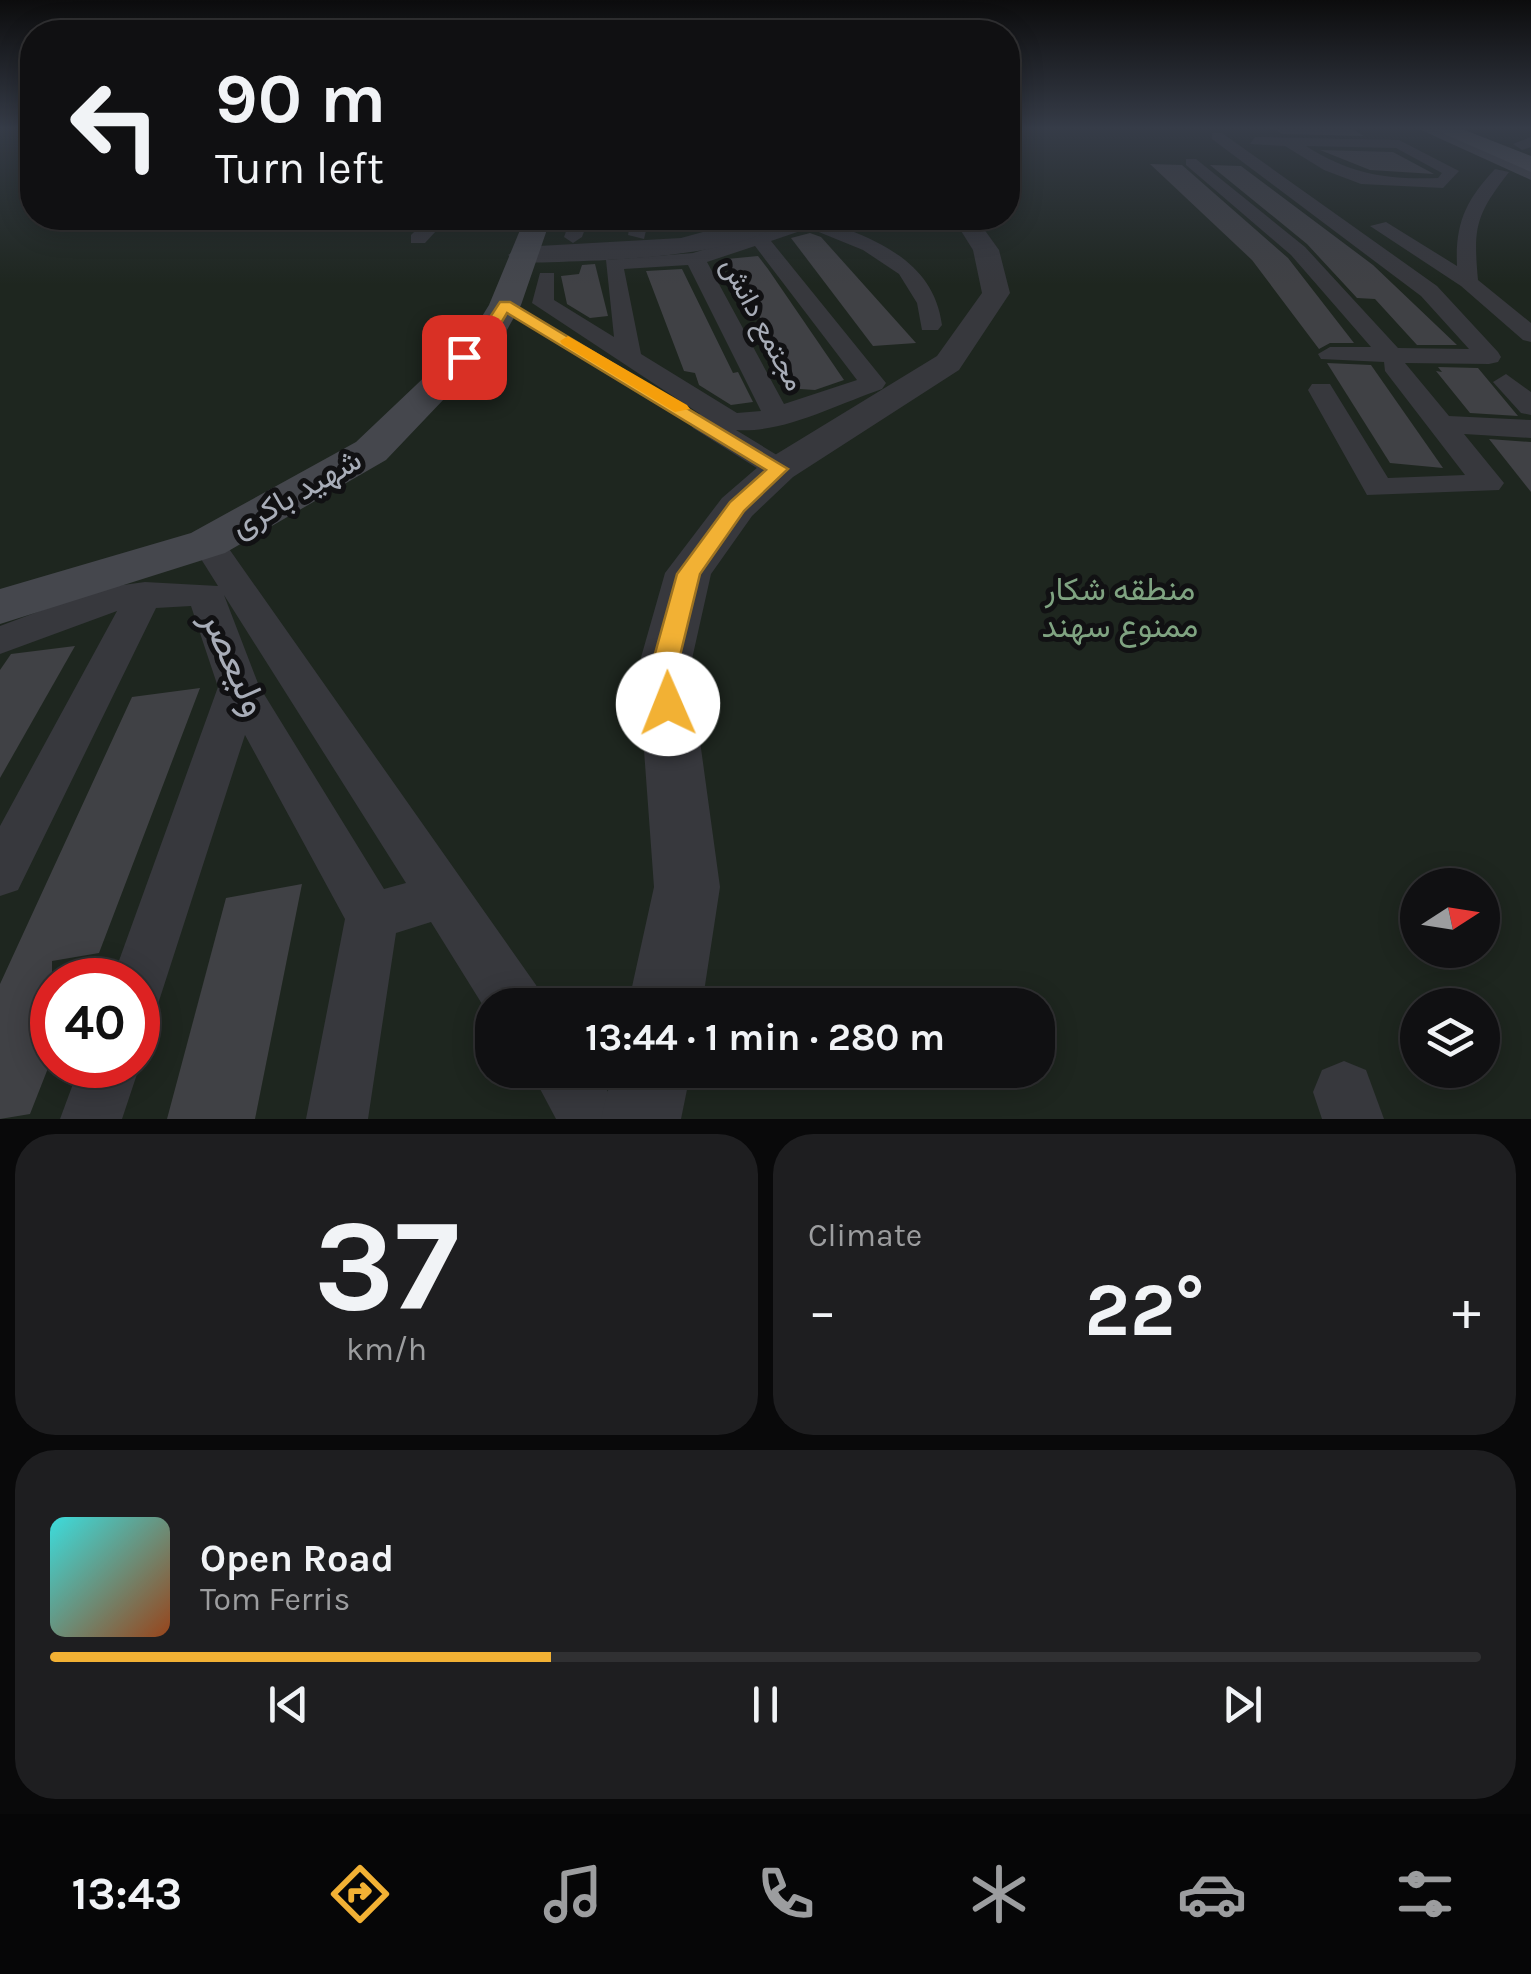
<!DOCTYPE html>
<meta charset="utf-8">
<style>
:root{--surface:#101012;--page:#1e1e20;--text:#f1f3f6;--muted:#9c9d9f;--line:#303032;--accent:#f2b134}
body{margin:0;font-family:Karla,Vazirmatn,sans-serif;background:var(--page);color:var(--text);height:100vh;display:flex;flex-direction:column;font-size:38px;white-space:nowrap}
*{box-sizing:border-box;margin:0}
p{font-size:32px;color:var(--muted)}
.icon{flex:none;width:55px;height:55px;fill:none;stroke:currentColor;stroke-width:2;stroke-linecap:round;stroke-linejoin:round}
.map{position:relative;height:1119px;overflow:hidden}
.sheet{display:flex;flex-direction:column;gap:15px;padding:15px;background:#09090a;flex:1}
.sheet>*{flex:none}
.banner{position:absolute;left:20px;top:20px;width:1000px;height:210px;border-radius:40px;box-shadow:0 5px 25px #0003,0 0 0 2px var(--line);background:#101012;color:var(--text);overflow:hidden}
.needle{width:65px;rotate:78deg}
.buttons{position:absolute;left:1400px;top:868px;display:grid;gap:20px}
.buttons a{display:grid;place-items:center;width:100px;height:100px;border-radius:50%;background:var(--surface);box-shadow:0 5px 25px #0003,0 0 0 2px var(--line);font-size:50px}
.speed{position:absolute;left:30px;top:958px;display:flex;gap:20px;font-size:50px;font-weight:700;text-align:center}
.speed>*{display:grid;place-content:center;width:130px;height:130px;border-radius:50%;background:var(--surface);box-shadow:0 5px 25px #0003,0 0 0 2px var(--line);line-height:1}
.speed .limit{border:15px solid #d22;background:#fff;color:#111}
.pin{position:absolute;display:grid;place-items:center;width:85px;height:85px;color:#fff;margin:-42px;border-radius:20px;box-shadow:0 5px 15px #0006}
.me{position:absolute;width:110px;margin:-55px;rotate:359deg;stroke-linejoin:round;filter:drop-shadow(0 0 8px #0008)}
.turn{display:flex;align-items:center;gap:35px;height:210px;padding:0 30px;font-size:45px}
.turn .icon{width:130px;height:130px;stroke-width:2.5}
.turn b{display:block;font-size:70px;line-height:85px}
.big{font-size:75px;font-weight:700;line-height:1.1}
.sheet .card{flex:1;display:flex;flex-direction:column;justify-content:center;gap:15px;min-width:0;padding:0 35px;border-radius:40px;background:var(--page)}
.sheet .dial{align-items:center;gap:0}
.dial b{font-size:130px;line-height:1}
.song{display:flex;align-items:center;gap:30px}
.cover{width:120px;height:120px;border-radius:15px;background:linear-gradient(135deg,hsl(180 70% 55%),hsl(20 70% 35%))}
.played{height:10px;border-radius:5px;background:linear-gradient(90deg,var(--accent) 35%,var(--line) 35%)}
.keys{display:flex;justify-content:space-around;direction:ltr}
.heat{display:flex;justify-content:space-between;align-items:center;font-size:55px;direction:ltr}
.sheet .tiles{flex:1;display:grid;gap:15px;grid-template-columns:1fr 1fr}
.card:last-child{grid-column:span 2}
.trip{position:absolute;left:475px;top:988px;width:580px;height:100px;border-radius:40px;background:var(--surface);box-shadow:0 5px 25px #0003,0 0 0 2px var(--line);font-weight:700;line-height:100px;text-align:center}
.tabs{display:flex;height:160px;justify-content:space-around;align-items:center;background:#060607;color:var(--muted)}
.tabs .icon{width:70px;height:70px}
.tabs .active{color:var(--accent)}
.tabs b{font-size:45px;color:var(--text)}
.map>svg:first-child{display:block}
</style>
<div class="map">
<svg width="1531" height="1119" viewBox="0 0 1531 1119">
<rect width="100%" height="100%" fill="#161618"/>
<path fill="#1e261f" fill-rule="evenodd" d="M0,129H32V218H1008V129H1531V1119H0ZM1418,885H1482V950H1418ZM52,980H138V1065H52ZM492,1005H1038V1070H492ZM1418,1005H1482V1070H1418Z"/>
<g fill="#404145">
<polygon points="1275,129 1352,129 1364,136 1282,134"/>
<polygon points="1320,150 1393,152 1434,174 1370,170"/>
<polygon points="1150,164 1182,165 1288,258 1354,343 1330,343 1319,349 1252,260"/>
<polygon points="1210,165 1241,166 1373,265 1457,345 1417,345 1375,299 1357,298 1307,244"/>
<polygon points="810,233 821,237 916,343 873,346 791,238"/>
<polygon points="758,256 768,269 844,380 815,390 800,389 727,259"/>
<polygon points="595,264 608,316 590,318 567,304 561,276 579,274 582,265"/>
<polygon points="682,269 733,373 738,372 753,402 731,405 699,385 695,373 684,371 646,271"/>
<polygon points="1327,363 1371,365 1443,468 1390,463"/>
<polygon points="1438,367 1478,368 1518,416 1470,413 1436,371 1442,372"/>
<polygon points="1489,439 1531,442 1531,492"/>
<polygon points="75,646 0,778 0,670 11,654"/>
<polygon points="200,688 99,953 52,961 52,1058 30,1114 0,1119 0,984 132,697"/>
<polygon points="302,884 255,1119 167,1119 226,898"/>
</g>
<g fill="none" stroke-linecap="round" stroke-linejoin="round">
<g fill="#37383d" fill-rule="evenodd">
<polygon points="1212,133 1222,133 1437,286 1498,352 1501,357 1498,362 1489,364 1405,363 1449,416 1531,420 1531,438 1464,434 1504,483 1499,490 1367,495 1308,390 1312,384 1330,384 1388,478 1465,475 1385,371 1384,362 1321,359 1318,354 1330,347 1371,347 1291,255 1186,165 1186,159 1196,159 1305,247 1398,348 1469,349 1421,296 1212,139"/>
<path d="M1255,137L1399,140L1459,171L1443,188L1361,184L1324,170L1285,146L1250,144ZM1306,146L1396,148L1442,173L1438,178C1387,180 1350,174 1306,146Z"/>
<path d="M1495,169L1509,172C1476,215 1473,226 1478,280L1531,323V342L1523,340L1461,286L1370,226L1386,222L1457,266C1455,223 1466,200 1495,169Z"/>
<polygon points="429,218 448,218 425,243 411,243 411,235"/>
<polygon points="571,218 589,218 582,237 573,243 564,237"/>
<polygon points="631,218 649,218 644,239 628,235"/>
<path d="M804,218C819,217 834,225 849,230C895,248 935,272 942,325L938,330H922L917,303L899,274L863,250L809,228L771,241L886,383L882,389C838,404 782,434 736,430L790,463L794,469L790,475H768L693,428L689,422L700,414L532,303L540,273H554V300L614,337L606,260L693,253ZM755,246L857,380L784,404L707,262ZM688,265L761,411L737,413L641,354L624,269Z"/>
<polygon points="1506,374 1531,392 1531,415 1521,413 1493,382"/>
<path d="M208,533L220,536L536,985L545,1005H492V1020L431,922L396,933L368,1119H306L345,919L245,735L158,1004L138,1012V980H112L218,687L191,606L156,608L18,890L0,896V826L117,611L0,654V626L101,588L145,582L218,586L191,543L196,536ZM224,595L406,883L384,889L259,686Z"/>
<polygon points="138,1059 140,1065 122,1119 60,1119 80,1065 138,1065"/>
<polygon points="1344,1061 1366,1070 1384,1119 1322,1119 1313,1092 1322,1070"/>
<polygon points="530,1070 596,1070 623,1119 556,1119"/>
</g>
<g fill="#37383d" fill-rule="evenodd">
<polygon points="1531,137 1531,147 1522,150 1513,144"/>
<path d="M754,218H786C747,261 579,261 521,263L508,255L521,247L681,238Z"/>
<polygon points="953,218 976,218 999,250 1010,293 959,370 793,477 752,516 711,574 690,668 720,887 702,1005 628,1005 654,887 638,668 665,573 722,498 765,461 937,356 982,293 973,250"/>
<polygon points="613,1070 691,1070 681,1119 601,1119"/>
</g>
<g fill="#45474d" fill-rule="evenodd">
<polygon points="1419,129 1445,129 1531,165 1531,180"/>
<polygon points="525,218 551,218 521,305 503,337 386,460 225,553 0,624 0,589 191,533 356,442 473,331 489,305"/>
</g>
<polygon fill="#53555c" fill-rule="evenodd" points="1433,129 1462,129 1531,156 1531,172"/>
</g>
<linearGradient id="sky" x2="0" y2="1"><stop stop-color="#0c0c0d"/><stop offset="0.45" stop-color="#363c48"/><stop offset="1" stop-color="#363c48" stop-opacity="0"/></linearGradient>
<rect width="1531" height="285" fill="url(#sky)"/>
<polygon fill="#f2b134" stroke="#9d7322" stroke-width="2.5" points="500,302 510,302 788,469 744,511 700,574 677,668 681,704 677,712 658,712 651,668 677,574 730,502 766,470 507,313 491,340 470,360 459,360 459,354 479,334"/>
<polygon fill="#f59e0b" points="568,336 687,405 690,409 675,412 562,344 560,341"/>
<g text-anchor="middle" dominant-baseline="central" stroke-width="10" stroke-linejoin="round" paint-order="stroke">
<g font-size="28" fill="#a8adb8" stroke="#111113">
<text transform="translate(763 324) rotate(62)">مجتمع دانش</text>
</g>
<g font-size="32" fill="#a8adb8" stroke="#111113">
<text transform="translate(296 493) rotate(-30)">شهید باکری</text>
</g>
<g font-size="32" fill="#7fa381" stroke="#111113">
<text x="1120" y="589">منطقه شکار<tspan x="1120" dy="37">ممنوع سهند</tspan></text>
</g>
<g font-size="38" fill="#a8adb8" stroke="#111113">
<text transform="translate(235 663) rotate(66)">ولیعصر</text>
</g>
</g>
</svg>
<div class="buttons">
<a><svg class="needle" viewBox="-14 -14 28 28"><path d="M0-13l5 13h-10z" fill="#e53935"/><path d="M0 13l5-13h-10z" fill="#9c9d9f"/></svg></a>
<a><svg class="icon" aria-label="layers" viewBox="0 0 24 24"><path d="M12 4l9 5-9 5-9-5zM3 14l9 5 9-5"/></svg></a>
</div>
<div class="speed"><div class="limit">40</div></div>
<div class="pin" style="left:464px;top:357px;background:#d93025"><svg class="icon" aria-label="arrive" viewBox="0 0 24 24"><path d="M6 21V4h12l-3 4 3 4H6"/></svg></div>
<svg class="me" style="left:668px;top:704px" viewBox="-20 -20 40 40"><circle r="19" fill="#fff"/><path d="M0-13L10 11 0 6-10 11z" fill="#f2b134"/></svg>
<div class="trip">13:44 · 1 min · 280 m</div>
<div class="banner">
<div class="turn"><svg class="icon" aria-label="left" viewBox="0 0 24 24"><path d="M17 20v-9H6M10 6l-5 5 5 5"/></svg><div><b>90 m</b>Turn left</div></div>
</div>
</div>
<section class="sheet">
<div class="tiles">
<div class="card dial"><b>37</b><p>km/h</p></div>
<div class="card"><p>Climate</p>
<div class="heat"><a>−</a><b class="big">22°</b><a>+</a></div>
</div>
<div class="card">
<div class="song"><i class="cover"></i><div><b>Open Road</b><p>Tom Ferris</p></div></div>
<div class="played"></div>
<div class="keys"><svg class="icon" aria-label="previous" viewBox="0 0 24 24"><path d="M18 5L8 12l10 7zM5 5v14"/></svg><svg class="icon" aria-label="pause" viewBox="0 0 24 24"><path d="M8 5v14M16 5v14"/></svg><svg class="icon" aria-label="next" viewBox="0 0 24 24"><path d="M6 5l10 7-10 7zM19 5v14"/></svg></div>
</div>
</div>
</section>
<nav class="tabs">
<b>13:43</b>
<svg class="icon active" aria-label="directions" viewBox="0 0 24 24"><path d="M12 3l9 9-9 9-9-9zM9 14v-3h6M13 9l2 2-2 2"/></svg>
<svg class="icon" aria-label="music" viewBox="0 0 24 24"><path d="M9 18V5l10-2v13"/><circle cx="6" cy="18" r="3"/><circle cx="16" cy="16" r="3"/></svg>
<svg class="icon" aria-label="phone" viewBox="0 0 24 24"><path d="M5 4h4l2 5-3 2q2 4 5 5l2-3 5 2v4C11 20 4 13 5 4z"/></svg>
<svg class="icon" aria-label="climate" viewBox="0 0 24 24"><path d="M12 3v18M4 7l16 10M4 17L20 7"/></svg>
<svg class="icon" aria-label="car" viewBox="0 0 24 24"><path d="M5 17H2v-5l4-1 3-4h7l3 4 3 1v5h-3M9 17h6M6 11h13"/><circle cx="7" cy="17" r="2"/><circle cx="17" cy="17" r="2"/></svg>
<svg class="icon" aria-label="filters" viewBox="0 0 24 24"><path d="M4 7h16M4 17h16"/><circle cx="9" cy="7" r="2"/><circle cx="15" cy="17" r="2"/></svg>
</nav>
